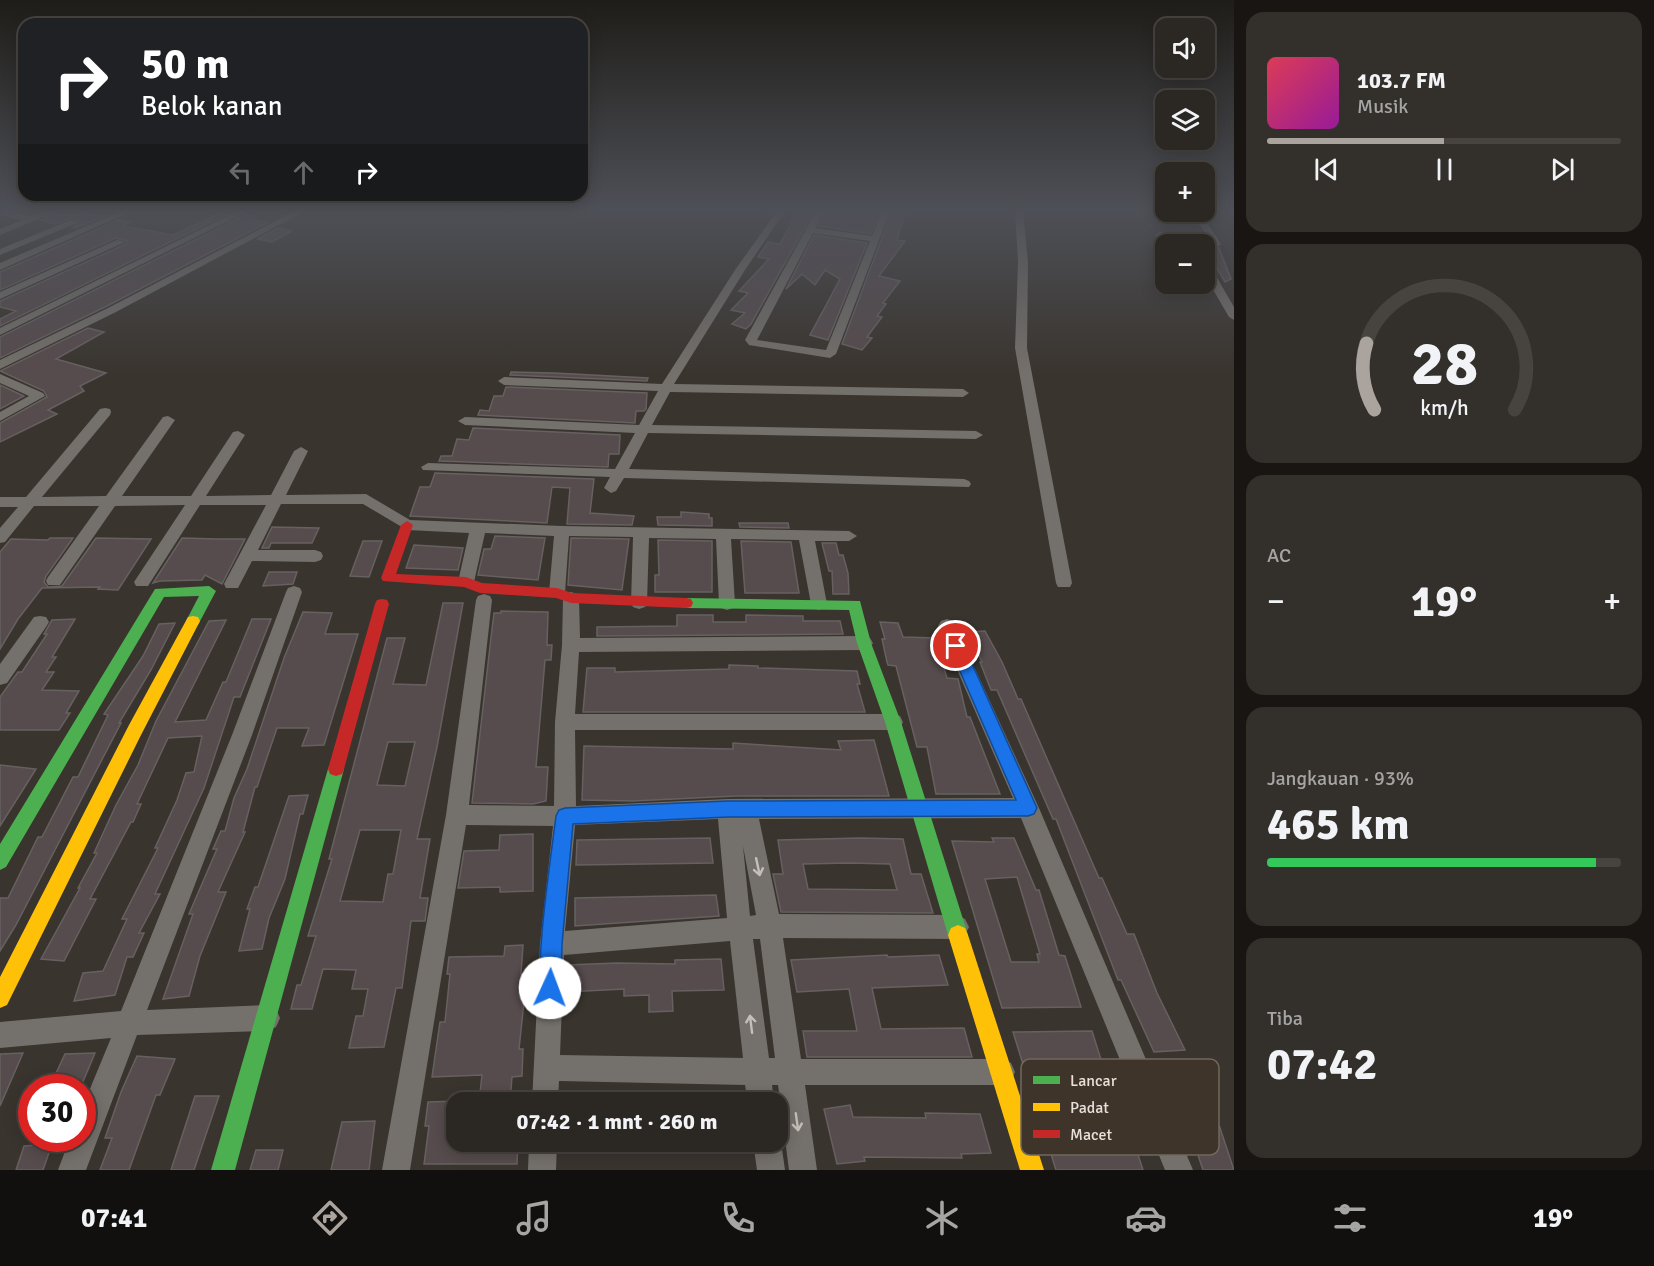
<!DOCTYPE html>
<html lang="id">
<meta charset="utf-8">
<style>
:root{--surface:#2b2722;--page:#332f2a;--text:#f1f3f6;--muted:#a6a5a5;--line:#474440;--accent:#aba49e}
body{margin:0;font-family:Signika,sans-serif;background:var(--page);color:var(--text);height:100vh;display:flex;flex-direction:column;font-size:22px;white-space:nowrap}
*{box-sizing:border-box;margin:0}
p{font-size:20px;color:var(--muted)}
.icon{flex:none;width:33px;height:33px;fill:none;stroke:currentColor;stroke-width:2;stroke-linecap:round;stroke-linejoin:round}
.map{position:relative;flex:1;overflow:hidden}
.side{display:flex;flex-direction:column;gap:12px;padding:12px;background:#181513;width:420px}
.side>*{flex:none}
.guide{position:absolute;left:18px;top:18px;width:570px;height:183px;border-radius:18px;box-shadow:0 3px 15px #0003,0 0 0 2px var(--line);background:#202124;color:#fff;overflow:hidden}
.controls{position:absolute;left:1155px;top:18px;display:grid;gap:12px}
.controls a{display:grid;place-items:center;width:60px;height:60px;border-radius:12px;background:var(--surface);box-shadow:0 3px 15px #0003,0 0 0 2px var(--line);font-size:30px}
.speed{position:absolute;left:18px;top:1074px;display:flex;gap:12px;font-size:30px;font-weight:700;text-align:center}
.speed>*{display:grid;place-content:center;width:78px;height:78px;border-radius:50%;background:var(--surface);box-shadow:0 3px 15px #0003,0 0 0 2px var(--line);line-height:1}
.speed .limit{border:9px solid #d22;background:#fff;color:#111}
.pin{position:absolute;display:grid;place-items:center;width:51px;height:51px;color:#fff;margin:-26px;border:3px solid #fff;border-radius:50%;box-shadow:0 2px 6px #0007}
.me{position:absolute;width:66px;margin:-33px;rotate:2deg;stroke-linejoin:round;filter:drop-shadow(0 0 4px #0008)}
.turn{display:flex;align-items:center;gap:21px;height:126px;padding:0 24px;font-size:27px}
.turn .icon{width:78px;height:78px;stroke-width:2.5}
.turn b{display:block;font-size:42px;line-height:51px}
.lanes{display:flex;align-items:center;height:57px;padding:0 24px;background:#0003;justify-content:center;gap:30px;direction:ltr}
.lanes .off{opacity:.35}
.big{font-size:45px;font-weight:700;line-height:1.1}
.side .tile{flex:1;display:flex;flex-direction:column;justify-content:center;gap:9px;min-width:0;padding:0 21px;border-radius:18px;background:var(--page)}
.side .dial{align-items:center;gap:0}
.dial svg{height:156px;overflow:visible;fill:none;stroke:var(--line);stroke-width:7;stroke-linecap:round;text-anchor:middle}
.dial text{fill:var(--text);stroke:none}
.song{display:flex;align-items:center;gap:18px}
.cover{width:72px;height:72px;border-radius:9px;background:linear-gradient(135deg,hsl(350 70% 55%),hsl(300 70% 35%))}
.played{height:6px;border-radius:3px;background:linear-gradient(90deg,var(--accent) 50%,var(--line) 50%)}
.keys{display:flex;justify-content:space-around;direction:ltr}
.heat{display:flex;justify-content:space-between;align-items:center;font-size:33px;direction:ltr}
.charge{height:9px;border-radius:4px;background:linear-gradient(90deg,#34c759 93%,var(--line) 0)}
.trip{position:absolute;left:446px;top:1092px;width:342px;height:60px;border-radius:18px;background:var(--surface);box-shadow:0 3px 15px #0003,0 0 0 2px var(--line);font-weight:700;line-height:60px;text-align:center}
.menu{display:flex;height:96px;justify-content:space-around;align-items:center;background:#11100e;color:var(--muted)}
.menu .icon{width:42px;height:42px}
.menu .on{color:var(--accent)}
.menu b{font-size:27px;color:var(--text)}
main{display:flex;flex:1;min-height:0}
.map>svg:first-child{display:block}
</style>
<main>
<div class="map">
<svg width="1234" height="1170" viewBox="0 0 1234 1170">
<rect width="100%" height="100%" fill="#39342e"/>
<g fill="#564b4d" stroke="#666160" stroke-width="1.5" fill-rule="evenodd">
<polygon points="59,211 77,211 103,217 76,228 72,227 80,224 80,220 70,218 56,224 41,220"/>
<polygon points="225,211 231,212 0,326 0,319 16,311 0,307 0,301 126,244 127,241 116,238 0,290 0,272 118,220 130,222 123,226 173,235"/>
<polygon points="801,211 814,211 751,324 746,329 732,324 745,313 731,310 748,293 739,291 769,259 758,257 768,242 780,244 794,218"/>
<polygon points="826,211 880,211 871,234 818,226"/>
<polygon points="892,211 906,211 897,240 905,241 879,276 900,281 883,303 886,304 877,316 882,317 867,337 872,338 862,350 842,344"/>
<polygon points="245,215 257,217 251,220 267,223 107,306 0,358 0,337"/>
<polygon points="278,228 292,231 272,242 258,239"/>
<polygon points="814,235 867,243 828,340 810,335 840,279 825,270 815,285 802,274 786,289"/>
<polygon points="1204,246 1219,248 1231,279 1225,282"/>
<polygon points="88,328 104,332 56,359 106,373 80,386 84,391 48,410 57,414 0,442 0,423 47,397 44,391 0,371"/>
<polygon points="511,372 554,373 648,378 647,381 510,375"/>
<polygon points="0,385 24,396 0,409"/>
<polygon points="506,387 647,393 646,409 644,411 636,411 635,423 478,415 480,410 489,411 494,396 503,396"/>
<polygon points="473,428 620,435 619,454 609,454 608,467 439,461 441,456 452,456 457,439 469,440"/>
<polygon points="435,473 594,479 590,513 634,516 632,525 567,524 570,488 552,487 547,523 410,516 420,487 430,487"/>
<polygon points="681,512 709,514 709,518 712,518 712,526 658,525 657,517 681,517"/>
<polygon points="739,523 788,523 789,528 740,527"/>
<polygon points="272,527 319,528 312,543 271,543 269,548 262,548"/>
<polygon points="495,536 545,538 538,580 478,575 484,549 491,549"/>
<polygon points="50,538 73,538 46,576 44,582 48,587 62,586 96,538 151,539 118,590 98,589 100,587 42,588 18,619 0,649 0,552 11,539 48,540"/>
<polygon points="182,538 218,539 245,539 222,584 205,575 202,580 160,581 153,583"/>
<polygon points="571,538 629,539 622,590 568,585"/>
<polygon points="658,540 712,541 712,592 655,592 655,575 659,575"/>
<polygon points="363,541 382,541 369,577 350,576"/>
<polygon points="741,541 791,542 799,593 745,593"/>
<polygon points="822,543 836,543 839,555 843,555 848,573 849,594 833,594 832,571 829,571"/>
<polygon points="414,545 463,548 458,570 406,568"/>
<polygon points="269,572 297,572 293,584 263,586"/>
<path d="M443,603H463L437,747L417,839H430L420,898H428L425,921H411L402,988H396L384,1047L349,1048L356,1016H363L368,989H352L356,970L323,969L312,1009H291L297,985H301L316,936H308L332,859H329L387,638H405L393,684L426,685ZM388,742H415L405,786L377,785ZM360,830H401L393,874H388L383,902L340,901Z"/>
<polygon points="501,611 548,612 547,645 552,645 551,660 545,660 536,767 548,767 546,801 533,804 472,803 492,629 494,613 501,613"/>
<polygon points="303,612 332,613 325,634 358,634 324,745 302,746 309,728 277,728 257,787 255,787 243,832 245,832 218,892 226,892 200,956 189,996 163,999 193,914 189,914 217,849 213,849 221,831 225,831 234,798 247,769 284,658"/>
<polygon points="677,615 713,615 713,622 746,622 746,615 803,616 803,621 840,621 843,634 597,636 597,627 677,626"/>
<polygon points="75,619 52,657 56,657 46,672 54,672 42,690 79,691 66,713 70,713 59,730 0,730 0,697 18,672 22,672 47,634 44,634 52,620"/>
<polygon points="252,619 271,619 240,697 234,697 204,788 155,894 160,894 139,933 144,933 133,957 127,957 115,995 74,1001 83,973 103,971 127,919 122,919 158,848 155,848 177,800 186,773 194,772 202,736 168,738 137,804 141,804 133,822 131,822 90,899 96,899 64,961 41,959 80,888 78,888 97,853 94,853 116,805 138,765 156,721 209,621 226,620 175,722 206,720 223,682 226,682"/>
<polygon points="880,622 898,623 903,637 935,638 947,678 958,679 967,717 970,717 1000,794 936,794 927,747 917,747 896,666 888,665 887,662 882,639 885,639"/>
<polygon points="175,623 151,670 119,723 121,723 16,925 0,951 0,898 8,898 38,837 42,837 73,777 78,777 108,715 104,714 143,656 159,624"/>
<polygon points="985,631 1002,662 1018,699 1021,699 1099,878 1102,878 1127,934 1134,934 1157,993 1185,1050 1154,1052 1121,980 1118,980 1056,819 1053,819 997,690 991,690 980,662 982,662 968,632"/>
<polygon points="729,665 758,666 758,668 857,671 860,684 857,684 865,712 583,712 587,668 615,668 615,672 729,669"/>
<polygon points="874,740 889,796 736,796 633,801 582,800 584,746 733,749 733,743 841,750 838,741"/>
<polygon points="0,765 36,769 0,826"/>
<polygon points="308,795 303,814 300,814 285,879 269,918 262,949 239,951 250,909 247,909 255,887 258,887 289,796"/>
<polygon points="533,834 533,891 500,892 500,887 458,888 464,851 499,850 500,835"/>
<polygon points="710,838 713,863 576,865 577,840"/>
<path d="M861,838L903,839L911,874H921L933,913L781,912L773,874H783L778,840ZM849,863L890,864L897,890L808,889L803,864Z"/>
<path d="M992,838H1014L1036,890H1039L1059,955L1065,956L1081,1007L1002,1008L952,841L994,842ZM1017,877L1040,954H1037L1039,962H1011L985,879Z"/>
<polygon points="716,895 719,916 575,926 575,898"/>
<polygon points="523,945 521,974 527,974 519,1049 523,1049 522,1076 512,1077 510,1102 479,1102 482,1075 432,1077 440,1022 445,1022 450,974 447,974 449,957 504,956 505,946"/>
<polygon points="887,955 888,957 939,955 948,985 872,988 881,1029 964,1028 972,1057 807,1057 803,1031 857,1031 849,989 797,992 791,960"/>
<polygon points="721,959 724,990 672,991 673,1011 649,1012 649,995 624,996 624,989 567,992 567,965 617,963 675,964 675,960"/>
<polygon points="1092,1031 1108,1082 1056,1078 1067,1107 1124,1112 1143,1170 1056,1170 1013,1032"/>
<polygon points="23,1053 0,1106 0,1054"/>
<polygon points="95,1053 82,1084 51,1084 65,1054"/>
<polygon points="137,1056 175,1059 160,1095 156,1095 129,1170 100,1170 112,1138 105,1138 121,1092"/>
<polygon points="195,1096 219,1096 194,1170 171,1170"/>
<polygon points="456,1101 456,1142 518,1142 517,1164 424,1164 429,1126 425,1126 428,1102"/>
<polygon points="850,1105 853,1117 926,1118 925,1113 980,1114 991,1153 961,1154 962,1158 864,1157 865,1161 837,1164 824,1109"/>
<polygon points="375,1121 369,1170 331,1170 342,1122"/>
<polygon points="1187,1122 1219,1125 1234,1170 1203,1170"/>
<polygon points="52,1144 43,1170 16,1170 24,1146"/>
<polygon points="256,1150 283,1150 278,1170 250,1170"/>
</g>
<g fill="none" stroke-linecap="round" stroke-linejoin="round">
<g fill="#74706b" fill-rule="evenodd">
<polygon points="4,211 31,216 46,211 57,211 0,235 0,229 22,220 1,216 1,212"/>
<polygon points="122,211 132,211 0,270 0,263"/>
<polygon points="238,211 248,211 0,335 0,328"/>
<polygon points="295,211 305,211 116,312 0,369 0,360 108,308"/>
<polygon points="777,211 785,211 745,270 674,384 963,389 969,393 963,397 670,392 652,425 976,431 983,435 976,439 648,433 629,469 964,479 969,481 971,484 969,487 624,478 616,491 611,493 604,488 610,477 423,470 421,467 428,463 615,469 635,433 465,425 458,421 465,417 639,425 658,391 504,385 498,381 504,377 662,384 735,270"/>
<path d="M816,211H824L815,228L872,236L882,211H890L836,354L830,358L749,345L745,340ZM813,233L870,241L826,350L757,340Z"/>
<polygon points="1015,211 1023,211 1028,262 1027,348 1072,583 1070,587 1058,587 1056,583 1015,348 1018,262"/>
<polygon points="1228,211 1234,211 1234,216"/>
<polygon points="1192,212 1200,212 1221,244 1219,246 1160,238 1155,235 1160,232 1209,240"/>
<polygon points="71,220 79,222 0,255 0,249"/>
<polygon points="117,240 125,242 0,299 0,292"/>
<polygon points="1204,261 1209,264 1234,307 1234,320 1229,317 1204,274"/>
<polygon points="0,374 43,393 45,396 0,421 0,412 29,396 0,383"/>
<polygon points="105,408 110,409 111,412 110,415 42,497 106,496 163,417 168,416 175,420 122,496 191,496 233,432 238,431 245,435 206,496 271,495 294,451 301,447 308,451 286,495 366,494 410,520 562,526 849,531 857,536 849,541 815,541 827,604 825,608 819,610 813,608 811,604 799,540 731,539 735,604 733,608 727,610 721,608 719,604 716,539 649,538 647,603 645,607 639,609 633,607 631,603 633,537 569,536 565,593 563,597 551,597 549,593 554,536 485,533 474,582 472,586 460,586 458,582 469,533 407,530 363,504 281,504 258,550 315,550 321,552 323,556 321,560 315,562 252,561 238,588 226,588 224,584 266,505 200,505 148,586 136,586 134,582 185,505 115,506 60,585 48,585 46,581 48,577 99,506 34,506 5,542 0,543 0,528 18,507 0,507 0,497 26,497 100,409"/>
<polygon points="294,586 300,588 302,592 252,735 147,1010 267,1005 276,1009 280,1018 276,1027 267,1031 137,1035 86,1170 58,1170 70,1138 82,1138 82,1108 111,1038 0,1048 0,1022 121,1011 232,735 286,592 288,588"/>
<path d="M571,592L577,594L579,598L580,638L864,636L870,638L873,643L870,648L864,650L579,652L575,714H893L900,716L903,722L900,728L893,730H575L576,806L728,799L1013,798L938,626L941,621L947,619L953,621L1039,808L1193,1170H1165L1021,818L759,819L779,914L957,915L965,919L969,927L965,935L957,939L783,938L801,1059H1002L1011,1063L1015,1072L1011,1081L1002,1085H805L817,1170H789L778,1085H772L774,1102H748L745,1085L559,1081L558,1102H532L540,944L553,826L466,825L410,1170H382L446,815L476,600L478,596L484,594L490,596L492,600L469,805L554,806L555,722L562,645L563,598L565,594ZM718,819L727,918L565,931L575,825ZM743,846L756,915L750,916ZM753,939H760L775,1058H769ZM730,941L743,1058L560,1055L564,955Z"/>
<polygon points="40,616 46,617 49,622 46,627 7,683 0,685 0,664 34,617"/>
<polygon points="777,1132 781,1142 785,1170 757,1170 753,1142 777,1142"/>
<polygon points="529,1142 557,1142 556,1170 528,1170"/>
</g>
<g fill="#4caf50" fill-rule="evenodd">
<polygon points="209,586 216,591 198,625 188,625 186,621 199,596 164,597 6,867 0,870 0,844 155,589"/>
<polygon points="686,598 860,601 871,643 901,722 968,935 965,942 958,945 951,942 948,935 885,722 857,643 849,610 686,608 681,607 679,603 681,599"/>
<polygon points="336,762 342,764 344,769 235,1170 211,1170 328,769 330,764"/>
</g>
<g fill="#ffc107" fill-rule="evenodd">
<polygon points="193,616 198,617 200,621 141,735 7,1005 0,1008 0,977 129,725 188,617"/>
<polygon points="958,925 965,928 968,935 1044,1170 1020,1170 948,935 951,928"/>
</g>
<g fill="#c62828" fill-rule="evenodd">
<polygon points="407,521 413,525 396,574 466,577 482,583 557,588 572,593 686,598 691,599 693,603 691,607 686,608 571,603 556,598 480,593 464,587 383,581 381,578 401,525"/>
<polygon points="382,599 387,600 389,604 344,769 342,774 336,776 330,774 328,769 375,604 377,600"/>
</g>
</g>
<defs><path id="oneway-shaft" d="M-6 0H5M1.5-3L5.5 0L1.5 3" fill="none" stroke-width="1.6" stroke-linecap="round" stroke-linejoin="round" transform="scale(1.5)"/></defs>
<g stroke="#c5bfb9">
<use href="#oneway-shaft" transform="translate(758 867) rotate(78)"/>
<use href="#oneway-shaft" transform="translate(751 1024) rotate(-97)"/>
<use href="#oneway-shaft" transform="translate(797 1122) rotate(82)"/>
</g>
<linearGradient id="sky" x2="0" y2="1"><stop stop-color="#1f1d19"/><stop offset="0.56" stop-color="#4e5057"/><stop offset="1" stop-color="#4e5057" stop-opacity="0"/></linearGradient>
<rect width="1234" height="374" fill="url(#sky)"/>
<path fill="#1a73e8" stroke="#114b97" stroke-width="1.5" d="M956,641L962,642L964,646L1037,808L1034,814L1028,816L728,817L573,824L562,944L561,988L558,996L550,999L543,996C533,971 552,850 556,816L559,810L565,808L728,801L1016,800L949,646L951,642Z"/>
<rect x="1021" y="1059" width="198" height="96" rx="9" fill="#3e3429" stroke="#71685e" stroke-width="1.5"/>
<rect x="1033" y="1076" width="27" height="8" fill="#4caf50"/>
<rect x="1033" y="1103" width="27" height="8" fill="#ffc107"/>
<rect x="1033" y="1130" width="27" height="8" fill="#c62828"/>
<g font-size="16" fill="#e8e1da">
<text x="1070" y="1086">Lancar</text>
<text x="1070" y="1113">Padat</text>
<text x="1070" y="1140">Macet</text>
</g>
</svg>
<div class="controls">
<a><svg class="icon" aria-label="sound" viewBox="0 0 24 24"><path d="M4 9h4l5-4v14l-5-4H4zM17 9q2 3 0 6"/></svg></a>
<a><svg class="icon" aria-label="layers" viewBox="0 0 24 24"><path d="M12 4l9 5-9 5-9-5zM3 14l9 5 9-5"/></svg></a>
<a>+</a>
<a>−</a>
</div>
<div class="speed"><div class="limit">30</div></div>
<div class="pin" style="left:956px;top:646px;background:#d93025"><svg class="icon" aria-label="arrive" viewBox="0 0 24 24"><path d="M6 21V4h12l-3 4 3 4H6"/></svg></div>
<svg class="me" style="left:550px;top:988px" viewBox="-20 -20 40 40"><circle r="19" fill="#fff"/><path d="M0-13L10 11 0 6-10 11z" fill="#1a73e8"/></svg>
<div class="trip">07:42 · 1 mnt · 260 m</div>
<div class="guide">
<div class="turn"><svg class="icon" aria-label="right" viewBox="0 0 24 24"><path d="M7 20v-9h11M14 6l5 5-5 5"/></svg><div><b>50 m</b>Belok kanan</div></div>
<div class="lanes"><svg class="icon off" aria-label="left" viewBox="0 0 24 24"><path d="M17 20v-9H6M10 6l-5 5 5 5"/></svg><svg class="icon off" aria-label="ahead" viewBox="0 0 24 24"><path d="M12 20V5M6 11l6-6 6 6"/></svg><svg class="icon" aria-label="right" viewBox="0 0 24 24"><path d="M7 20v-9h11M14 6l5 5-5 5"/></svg></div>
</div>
</div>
<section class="side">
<div class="tile">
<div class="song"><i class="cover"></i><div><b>103.7 FM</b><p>Musik</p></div></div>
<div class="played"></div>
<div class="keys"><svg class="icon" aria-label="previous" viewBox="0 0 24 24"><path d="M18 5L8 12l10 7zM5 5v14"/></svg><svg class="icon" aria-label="pause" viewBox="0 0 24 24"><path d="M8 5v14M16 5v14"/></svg><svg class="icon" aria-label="next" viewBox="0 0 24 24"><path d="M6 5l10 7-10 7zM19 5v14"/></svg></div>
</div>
<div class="tile dial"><svg viewBox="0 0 100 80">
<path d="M14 69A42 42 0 1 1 86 69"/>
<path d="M14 69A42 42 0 0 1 10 35" stroke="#aba49e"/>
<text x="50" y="56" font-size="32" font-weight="700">28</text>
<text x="50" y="72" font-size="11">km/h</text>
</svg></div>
<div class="tile"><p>AC</p>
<div class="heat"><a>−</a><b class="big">19°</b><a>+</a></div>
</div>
<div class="tile"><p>Jangkauan · 93%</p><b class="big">465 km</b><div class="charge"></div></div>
<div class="tile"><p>Tiba</p><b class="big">07:42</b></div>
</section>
</main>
<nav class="menu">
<b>07:41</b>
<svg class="icon on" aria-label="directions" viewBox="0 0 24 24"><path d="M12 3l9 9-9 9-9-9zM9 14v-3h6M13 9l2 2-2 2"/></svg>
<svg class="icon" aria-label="music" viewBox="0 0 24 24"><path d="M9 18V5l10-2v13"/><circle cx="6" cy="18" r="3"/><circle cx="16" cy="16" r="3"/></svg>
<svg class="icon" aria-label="phone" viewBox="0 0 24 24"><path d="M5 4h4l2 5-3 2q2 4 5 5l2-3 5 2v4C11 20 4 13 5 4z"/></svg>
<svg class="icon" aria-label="climate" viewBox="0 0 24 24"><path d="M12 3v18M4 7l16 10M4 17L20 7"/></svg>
<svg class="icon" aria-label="car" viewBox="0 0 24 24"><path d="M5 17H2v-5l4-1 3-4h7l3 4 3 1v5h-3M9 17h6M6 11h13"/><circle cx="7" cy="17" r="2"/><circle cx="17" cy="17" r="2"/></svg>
<svg class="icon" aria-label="filters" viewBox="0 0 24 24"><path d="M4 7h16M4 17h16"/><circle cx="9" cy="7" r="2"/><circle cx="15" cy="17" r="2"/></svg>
<b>19°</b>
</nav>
